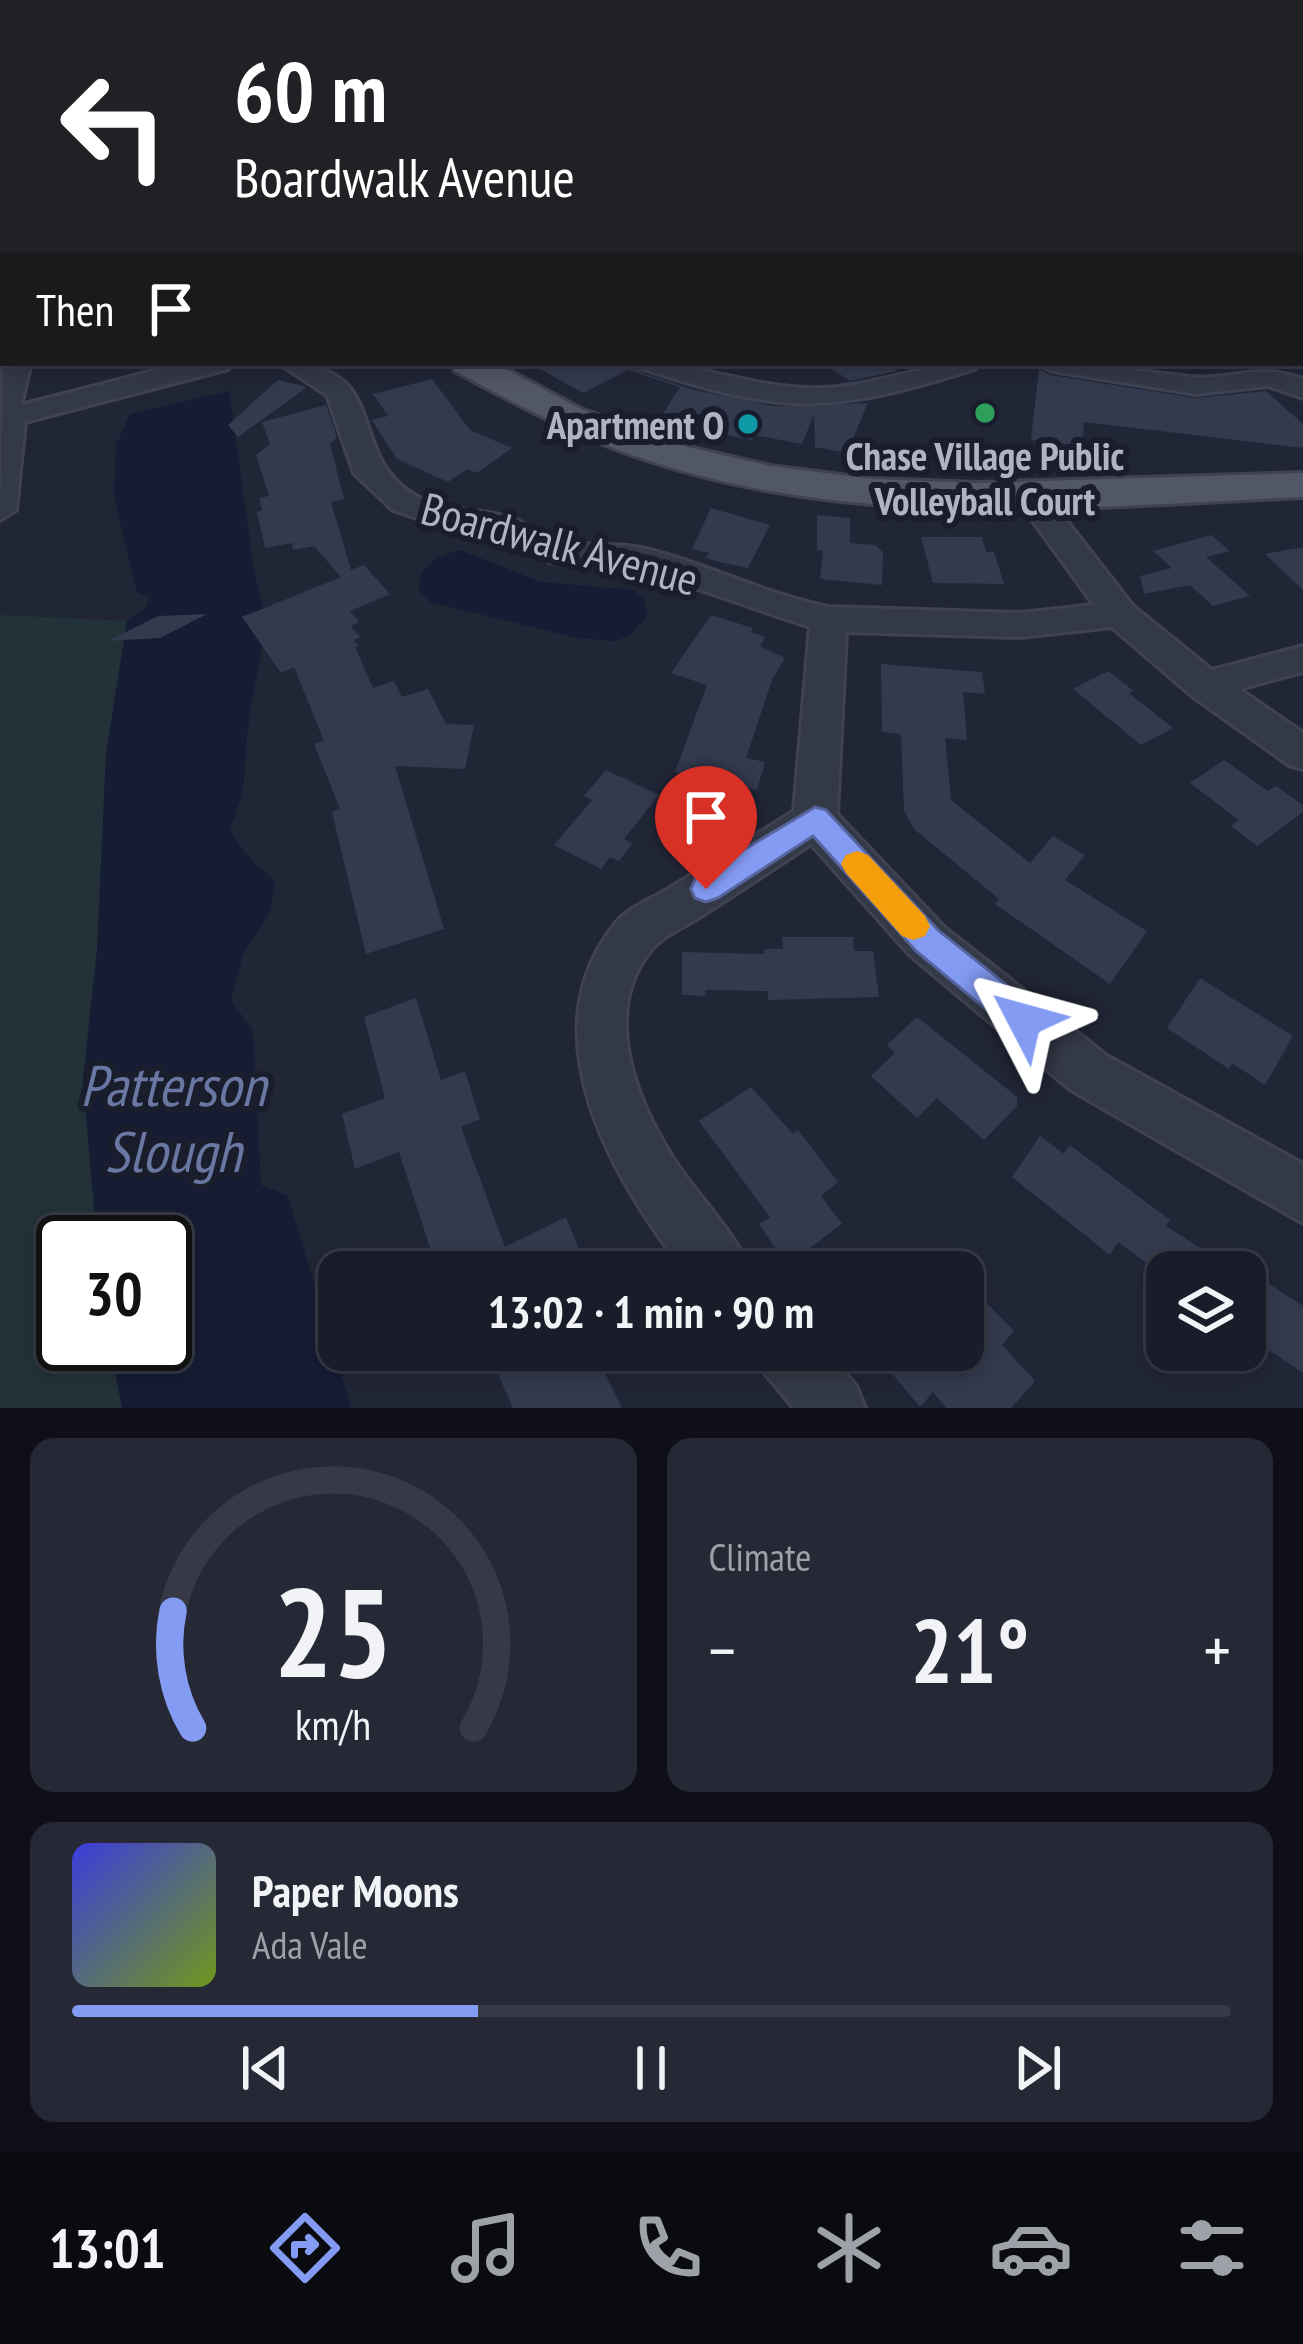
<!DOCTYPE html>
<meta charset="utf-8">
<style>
:root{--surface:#191c29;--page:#262935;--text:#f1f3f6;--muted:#9fa1a8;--line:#373a46;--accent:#849bf4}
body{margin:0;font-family:"PT Sans Narrow",sans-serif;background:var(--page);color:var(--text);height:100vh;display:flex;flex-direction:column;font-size:45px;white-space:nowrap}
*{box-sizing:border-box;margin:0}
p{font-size:39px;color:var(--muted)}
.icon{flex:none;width:66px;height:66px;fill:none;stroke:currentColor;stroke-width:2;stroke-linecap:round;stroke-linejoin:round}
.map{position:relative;height:1408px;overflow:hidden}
.drawer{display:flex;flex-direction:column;gap:30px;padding:30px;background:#0e0f17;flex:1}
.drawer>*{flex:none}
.top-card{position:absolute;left:0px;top:0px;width:1305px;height:366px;box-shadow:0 6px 18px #0003,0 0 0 3px var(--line);background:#202124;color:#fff;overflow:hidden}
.controls{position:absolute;left:1146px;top:1251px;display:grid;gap:24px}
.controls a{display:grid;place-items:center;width:120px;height:120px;border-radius:24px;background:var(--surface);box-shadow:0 6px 18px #0003,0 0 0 3px var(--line);font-size:60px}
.speed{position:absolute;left:36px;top:1215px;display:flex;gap:24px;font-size:60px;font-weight:700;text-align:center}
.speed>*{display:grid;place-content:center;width:156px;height:156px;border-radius:50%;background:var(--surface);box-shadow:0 6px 18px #0003,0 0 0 3px var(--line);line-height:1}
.speed .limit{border:6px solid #111;border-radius:18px;background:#fff;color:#111}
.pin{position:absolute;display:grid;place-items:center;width:102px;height:102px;color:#fff;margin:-123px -51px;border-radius:50% 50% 50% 0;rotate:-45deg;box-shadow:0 0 12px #0007}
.pin .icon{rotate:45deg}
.me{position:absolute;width:132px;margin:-66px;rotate:309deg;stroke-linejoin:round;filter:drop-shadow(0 0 9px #0008)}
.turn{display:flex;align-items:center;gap:42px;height:252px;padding:0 36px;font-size:54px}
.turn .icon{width:156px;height:156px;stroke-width:2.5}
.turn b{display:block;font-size:84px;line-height:102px}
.then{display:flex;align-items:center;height:114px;padding:0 36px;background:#0003;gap:24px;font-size:45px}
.big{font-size:90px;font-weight:700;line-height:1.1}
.drawer .widget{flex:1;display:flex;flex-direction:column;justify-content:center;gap:18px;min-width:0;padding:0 42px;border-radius:24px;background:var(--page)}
.drawer .dial{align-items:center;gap:0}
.dial svg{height:312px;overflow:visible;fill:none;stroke:var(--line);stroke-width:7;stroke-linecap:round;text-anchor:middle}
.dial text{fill:var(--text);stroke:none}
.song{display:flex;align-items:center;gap:36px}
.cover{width:144px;height:144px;border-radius:18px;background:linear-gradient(135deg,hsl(240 70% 55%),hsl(80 70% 35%))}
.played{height:12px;border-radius:6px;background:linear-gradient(90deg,var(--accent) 35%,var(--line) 35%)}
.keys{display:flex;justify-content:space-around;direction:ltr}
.heat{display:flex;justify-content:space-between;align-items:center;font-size:66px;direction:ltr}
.drawer .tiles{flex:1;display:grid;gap:30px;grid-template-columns:1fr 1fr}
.widget:last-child{grid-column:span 2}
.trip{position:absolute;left:318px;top:1251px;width:666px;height:120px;border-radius:24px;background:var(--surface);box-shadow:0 6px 18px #0003,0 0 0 3px var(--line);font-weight:700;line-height:120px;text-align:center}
.tabs{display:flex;height:192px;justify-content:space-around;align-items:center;background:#0a0b10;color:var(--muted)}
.tabs .icon{width:84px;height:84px}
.tabs .on{color:var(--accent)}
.tabs b{font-size:54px;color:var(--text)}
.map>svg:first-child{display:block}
</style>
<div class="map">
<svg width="1303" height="1408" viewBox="0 0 1303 1408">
<rect width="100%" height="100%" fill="#212637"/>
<polygon fill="#233238" points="0,615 127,621 106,754 97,951 83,1079 97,1242 63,1242 63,1344 110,1344 122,1408 0,1408"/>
<g fill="#151c34">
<path d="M229,391L255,577C274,629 255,670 249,721C242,768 250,785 229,830L251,860L275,881L270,911L243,955L231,1000L253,1031L261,1185L288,1196L351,1408H122L110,1344H165V1242H97L83,1079L97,951L106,754L127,621L146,607L150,597L137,593L114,496L116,445L130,414Z"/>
<path d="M460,550L541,582L634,590L644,599L648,614L631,635L615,641L577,638L430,602L419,590C419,564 437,556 460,550Z"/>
</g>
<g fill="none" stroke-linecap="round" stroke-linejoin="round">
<polyline stroke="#151c34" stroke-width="4.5" points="854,0 861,3"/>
</g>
<g fill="#333a4e">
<polygon points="529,363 636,363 643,373 691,389 772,406 868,403 847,453 815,447 814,414 802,444 754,435 752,440 658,422 680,387 628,370 583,393"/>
<polygon points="823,363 886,363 898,371 850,381"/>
<polygon points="1039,369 1051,375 1195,398 1266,391 1303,424 1303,448 1084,422 1082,448 1031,440"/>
<polygon points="432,379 470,430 512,448 477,473 467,469 448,482 397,459 372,420 388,416 373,394"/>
<polygon points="278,380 307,387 238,437 228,425"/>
<polygon points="326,405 337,437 330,444 344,499 331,502 351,570 364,565 390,594 350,611 359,622 351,626 360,637 354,640 359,646 355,647 373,688 394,681 402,697 428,689 446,724 474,725 465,769 395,766 444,929 366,954 332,812 340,809 314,744 324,741 294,667 281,673 242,617 341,577 314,546 293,550 292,543 265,548 257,512 262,510 259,498 269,496 256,455 270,444 262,422"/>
<polygon points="711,508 770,525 748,568 719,562 706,558 709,553 692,549"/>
<polygon points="817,515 850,518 850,543 876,545 883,553 882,585 820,579 823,551 817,550"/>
<polygon points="1211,535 1230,551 1206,557 1250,596 1213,606 1190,585 1144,594 1140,576 1172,568 1153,551"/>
<polygon points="921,537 982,537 986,552 994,552 1004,584 933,583"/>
<polygon points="1303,547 1303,590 1265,554"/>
<polygon points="207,614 160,638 108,641 158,616"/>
<polygon points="711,615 753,628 751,632 765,637 760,646 785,658 772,680 746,758 765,762 757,790 675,772 707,685 671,673"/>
<polygon points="881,664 982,672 985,694 963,692 967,740 945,738 951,800 1030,863 1053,836 1085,855 1065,880 1147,931 1110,984 995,904 999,899 914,829 904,810 901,734 882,732"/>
<polygon points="1108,671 1134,691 1129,693 1173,728 1141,745 1073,689"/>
<polygon points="1224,760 1268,791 1276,786 1303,805 1303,812 1257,846 1231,826 1239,820 1190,783"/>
<polygon points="606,770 659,795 624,839 632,844 619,861 610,857 601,869 554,845 592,800 584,796"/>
<polygon points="782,937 853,937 854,951 873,951 879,997 768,1000 768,991 705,990 706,996 682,995 682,952 764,954 764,949 783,949"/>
<polygon points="1200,978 1293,1036 1265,1085 1232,1063 1229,1069 1167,1028"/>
<polygon points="416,998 441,1080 465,1071 480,1119 461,1127 505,1247 566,1217 588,1272 438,1272 399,1152 355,1169 342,1114 385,1098 364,1017"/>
<polygon points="917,1017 1017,1097 1017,1106 984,1140 937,1098 917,1118 871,1076 895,1053 887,1045"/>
<polygon points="751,1087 793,1134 798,1130 838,1182 821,1196 842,1224 787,1265 759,1224 770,1217 699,1121"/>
<polygon points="1040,1136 1064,1154 1070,1145 1170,1220 1166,1226 1237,1272 1158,1272 1118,1242 1110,1255 1012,1177"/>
<polygon points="1245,1268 1303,1306 1303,1373 1245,1334"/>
<polygon points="985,1301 1014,1331 1002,1345 1035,1381 1011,1408 946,1408 933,1392 920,1407 872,1350 963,1350 963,1325"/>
<polygon points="522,1350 594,1350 622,1408 513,1408 495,1367"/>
</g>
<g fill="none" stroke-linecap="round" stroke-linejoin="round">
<g stroke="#3e4251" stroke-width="6">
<g id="minor">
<polygon points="218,0 255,0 257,3 220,3"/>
<polygon points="457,0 491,0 455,3"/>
<polygon points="602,0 622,0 624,3 604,3"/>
<polygon points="740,0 759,0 761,3 742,3"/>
<polygon points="1209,0 1227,0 1229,3 1211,3"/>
<rect x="1302" y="63" width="1" height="11"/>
<rect x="1302" y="107" width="1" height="12"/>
<rect x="1302" y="138" width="1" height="12"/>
<rect x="1302" y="214" width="1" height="15"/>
<rect x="0" y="306" width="3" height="16"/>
<polygon points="1302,348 1303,348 1303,364 1297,363 1302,363"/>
<polygon points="3,363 31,363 21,405 185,363 232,363 228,369 25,422 16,510 0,520"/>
<path d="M278,363C396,363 342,454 416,496C446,513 483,508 514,519C530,526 546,539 564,542C590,547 619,542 646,549C708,564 766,595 829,607L1021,613L1094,605L1014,495L1030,485L1041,488L1133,606L1212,670L1303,646V672L1239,689L1303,733V769L1289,765L1191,695L1112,627L1021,637L846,632L837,814L944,927L1107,1056L1303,1164V1223L1071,1090L910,955L811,844C775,868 739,892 703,915C686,926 663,935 650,951C601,1013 636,1100 673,1158C697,1196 734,1230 751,1272H685C613,1179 526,1033 616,923C629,907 652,899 670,888C711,863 753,837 794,811L810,627L636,568L553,563L492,535L440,526L393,510L354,473L327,395Z"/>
<path d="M640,363C697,363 748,386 805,388C866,391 919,363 979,363L975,369C837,413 782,416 644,369Z"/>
<path d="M1038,363C1093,363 1137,371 1190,377C1235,381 1255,362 1303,379V398L1268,386L1196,394L1052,371Z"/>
<polygon points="756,1350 826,1350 856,1386 865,1408 794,1408 764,1372"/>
</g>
</g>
<g stroke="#3e4251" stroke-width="6">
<path id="major" d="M450,363H495L581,409L680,445L770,466L873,479L978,483L1303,473V497C1088,507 861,530 653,462C583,440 520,406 455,371Z"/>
</g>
<use href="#minor" fill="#343947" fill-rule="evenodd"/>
<use href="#major" fill="#525768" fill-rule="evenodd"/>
</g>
<polygon fill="#849bf4" stroke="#56659f" stroke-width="3" points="815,807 826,810 939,931 1037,1009 1042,1020 1037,1031 1024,1036 1012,1031 916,951 813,836 718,898 706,902 695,898 691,889 695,879"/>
<polygon fill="#f59e0b" points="857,851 868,855 925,916 930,926 925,936 913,940 902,936 846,873 841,864 846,855"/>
<circle fill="#2e9e5b" stroke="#1a1e2c" stroke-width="4.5" cx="985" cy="413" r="12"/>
<circle fill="#0f9aa8" stroke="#1a1e2c" stroke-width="4.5" cx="748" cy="424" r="12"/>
<g text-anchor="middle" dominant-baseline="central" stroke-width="12" stroke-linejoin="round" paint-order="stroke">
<g font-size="39" font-weight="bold" fill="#afb3c4" stroke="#1a1e2c" text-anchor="end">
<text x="724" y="424">Apartment O</text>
<text x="985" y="455" text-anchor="middle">Chase Village Public<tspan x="985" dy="45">Volleyball Court</tspan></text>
</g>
<g font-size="45" fill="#afb3c4" stroke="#1a1e2c">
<text transform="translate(560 543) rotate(15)">Boardwalk Avenue</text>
</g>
<g font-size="57" font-style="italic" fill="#6977a2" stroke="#1a1e2c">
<text x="173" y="1085">Patterson<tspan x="173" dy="66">Slough</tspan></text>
</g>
</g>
</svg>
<div class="controls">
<a><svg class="icon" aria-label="layers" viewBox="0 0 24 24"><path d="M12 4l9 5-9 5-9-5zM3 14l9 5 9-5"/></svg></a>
</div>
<div class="speed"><div class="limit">30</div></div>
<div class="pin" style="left:706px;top:889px;background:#d93025"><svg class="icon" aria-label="arrive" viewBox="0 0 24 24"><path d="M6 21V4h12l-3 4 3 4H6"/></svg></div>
<svg class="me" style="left:1024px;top:1020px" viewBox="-20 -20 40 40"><path d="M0-17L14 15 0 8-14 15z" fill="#849bf4" stroke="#fff" stroke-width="4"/></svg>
<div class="trip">13:02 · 1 min · 90 m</div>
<div class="top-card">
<div class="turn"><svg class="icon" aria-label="left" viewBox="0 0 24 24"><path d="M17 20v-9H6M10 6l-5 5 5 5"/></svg><div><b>60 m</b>Boardwalk Avenue</div></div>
<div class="then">Then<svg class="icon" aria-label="arrive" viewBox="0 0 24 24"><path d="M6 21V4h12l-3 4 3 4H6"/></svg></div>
</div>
</div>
<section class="drawer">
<div class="tiles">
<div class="widget dial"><svg viewBox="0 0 100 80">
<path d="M14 69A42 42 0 1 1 86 69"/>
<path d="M14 69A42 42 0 0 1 9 39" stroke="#849bf4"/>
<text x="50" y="56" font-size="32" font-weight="700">25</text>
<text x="50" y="72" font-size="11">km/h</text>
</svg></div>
<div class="widget"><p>Climate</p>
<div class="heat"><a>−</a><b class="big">21°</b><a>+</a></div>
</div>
<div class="widget">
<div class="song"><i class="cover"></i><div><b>Paper Moons</b><p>Ada Vale</p></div></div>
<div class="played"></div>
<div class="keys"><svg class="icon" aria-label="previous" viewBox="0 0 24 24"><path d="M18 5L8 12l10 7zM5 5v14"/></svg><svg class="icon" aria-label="pause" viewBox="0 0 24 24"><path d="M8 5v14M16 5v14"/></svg><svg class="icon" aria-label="next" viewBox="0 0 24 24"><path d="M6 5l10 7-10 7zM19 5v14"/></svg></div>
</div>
</div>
</section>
<nav class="tabs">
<b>13:01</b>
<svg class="icon on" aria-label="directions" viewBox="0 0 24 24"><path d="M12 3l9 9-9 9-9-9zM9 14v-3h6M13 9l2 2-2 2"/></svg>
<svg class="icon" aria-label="music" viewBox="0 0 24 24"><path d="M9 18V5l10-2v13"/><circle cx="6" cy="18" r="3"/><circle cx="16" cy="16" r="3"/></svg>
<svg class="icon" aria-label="phone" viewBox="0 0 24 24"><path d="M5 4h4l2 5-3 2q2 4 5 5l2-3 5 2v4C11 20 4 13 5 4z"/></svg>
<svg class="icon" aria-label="climate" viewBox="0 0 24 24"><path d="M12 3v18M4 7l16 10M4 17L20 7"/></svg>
<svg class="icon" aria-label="car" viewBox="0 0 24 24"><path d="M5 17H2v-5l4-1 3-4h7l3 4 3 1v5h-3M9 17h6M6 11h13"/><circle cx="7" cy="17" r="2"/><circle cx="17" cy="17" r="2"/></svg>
<svg class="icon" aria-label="filters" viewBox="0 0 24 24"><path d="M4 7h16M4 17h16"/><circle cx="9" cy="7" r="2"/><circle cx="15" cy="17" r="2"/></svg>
</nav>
